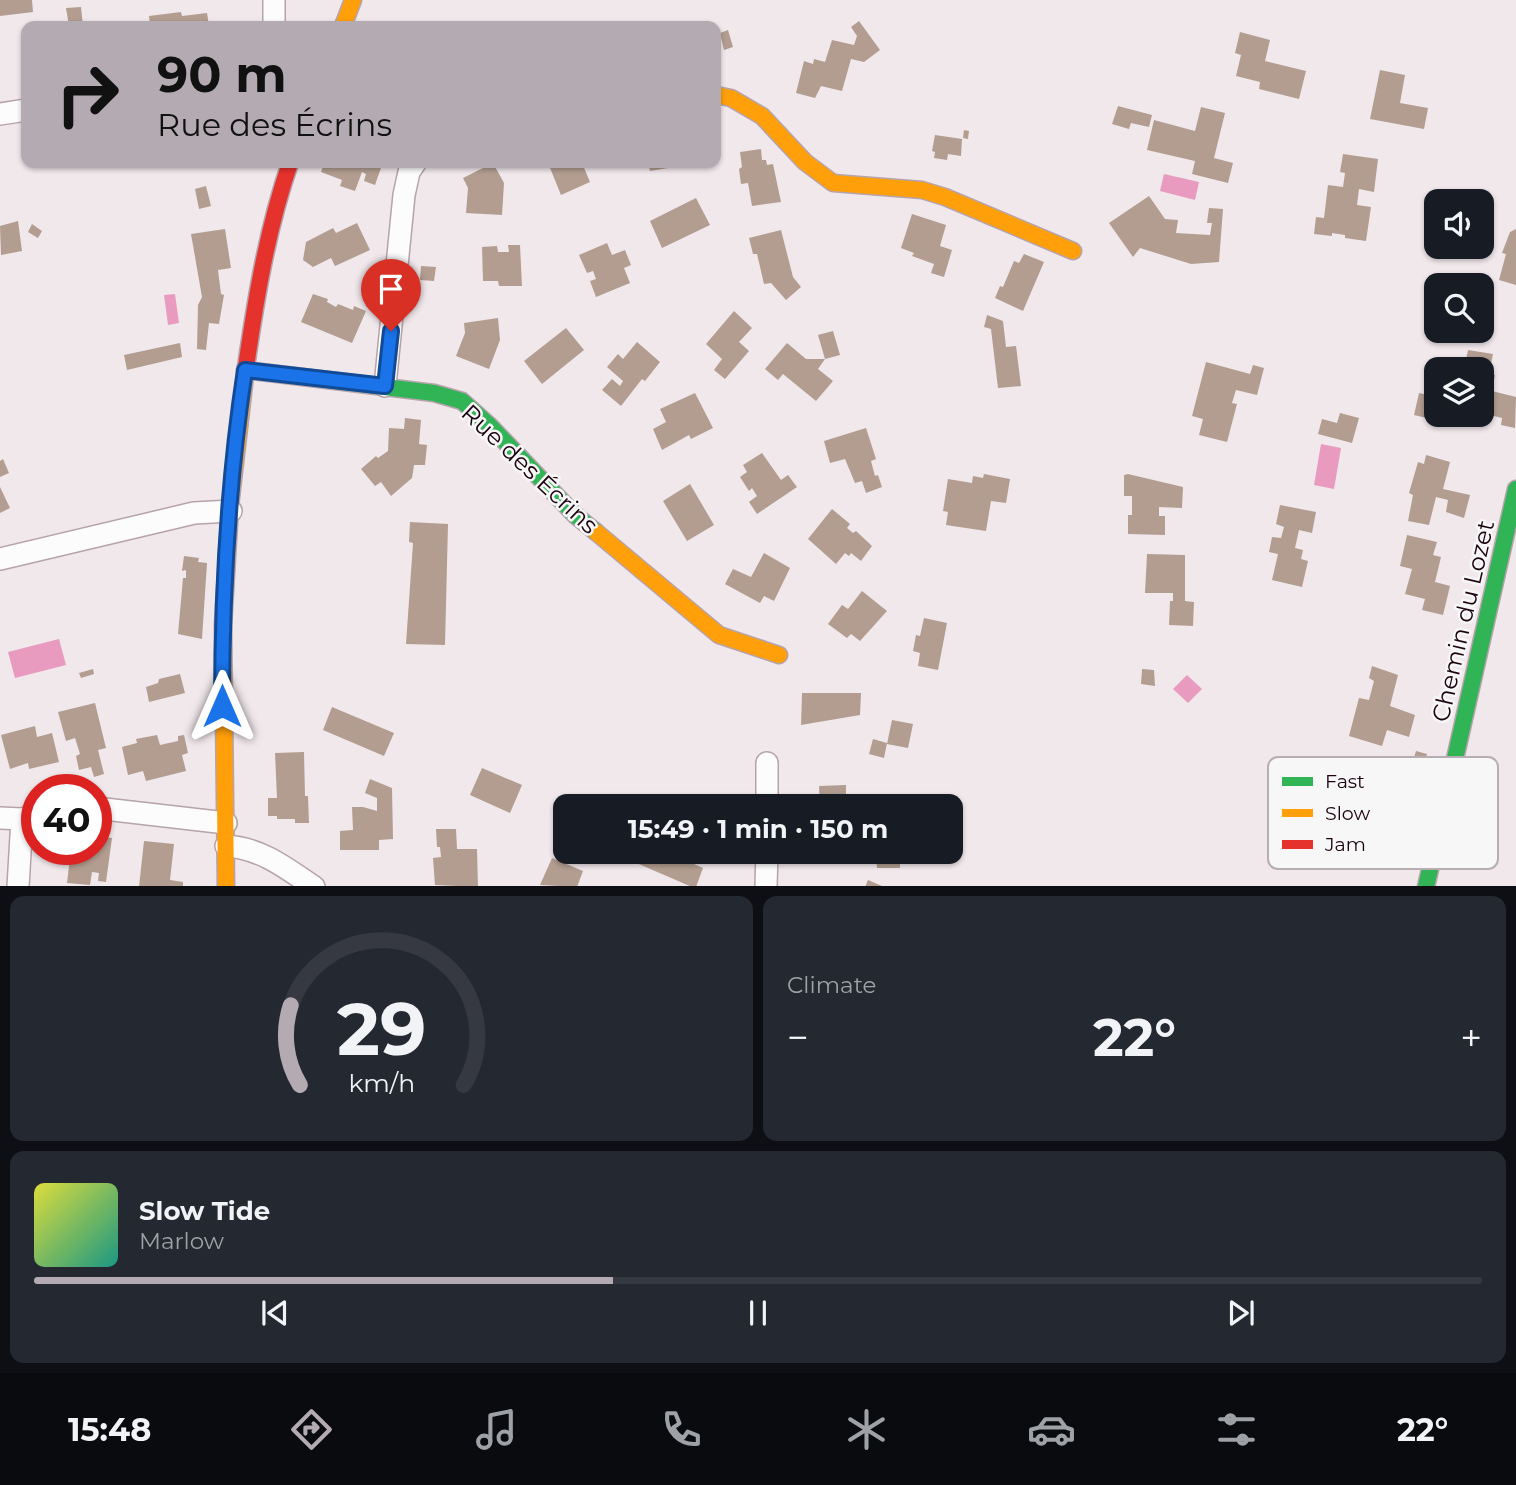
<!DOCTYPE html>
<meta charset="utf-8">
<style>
:root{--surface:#171b24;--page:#242831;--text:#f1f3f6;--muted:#9ea1a6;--line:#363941;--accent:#b3abb1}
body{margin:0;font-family:Montserrat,sans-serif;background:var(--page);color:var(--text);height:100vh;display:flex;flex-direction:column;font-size:26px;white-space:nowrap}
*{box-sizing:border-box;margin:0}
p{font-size:23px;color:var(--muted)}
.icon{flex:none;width:38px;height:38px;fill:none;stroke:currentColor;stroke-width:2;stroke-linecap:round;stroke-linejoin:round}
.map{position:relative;height:886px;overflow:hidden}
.drawer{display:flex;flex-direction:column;gap:10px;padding:10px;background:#0d0f14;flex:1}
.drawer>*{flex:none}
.top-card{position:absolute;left:21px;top:21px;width:700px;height:147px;border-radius:14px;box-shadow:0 2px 5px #0004;background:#b3abb1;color:#111;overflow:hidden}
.fabs{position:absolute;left:1424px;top:189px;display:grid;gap:14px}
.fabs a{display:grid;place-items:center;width:70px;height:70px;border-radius:14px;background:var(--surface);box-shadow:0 2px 5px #0004;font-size:35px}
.speed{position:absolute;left:21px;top:774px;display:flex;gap:14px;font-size:35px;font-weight:700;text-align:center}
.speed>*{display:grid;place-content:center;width:91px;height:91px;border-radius:50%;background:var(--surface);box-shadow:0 2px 5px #0004;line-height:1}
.speed .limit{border:10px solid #d22;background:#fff;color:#111}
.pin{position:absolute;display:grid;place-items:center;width:60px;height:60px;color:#fff;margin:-72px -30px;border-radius:50% 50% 50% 0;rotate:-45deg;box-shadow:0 0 7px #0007}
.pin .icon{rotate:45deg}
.me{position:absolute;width:77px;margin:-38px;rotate:0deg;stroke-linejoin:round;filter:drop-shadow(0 0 5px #0008)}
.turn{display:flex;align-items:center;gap:24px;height:147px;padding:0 21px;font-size:32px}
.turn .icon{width:91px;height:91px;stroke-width:2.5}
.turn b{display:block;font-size:49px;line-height:60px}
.big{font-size:52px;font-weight:700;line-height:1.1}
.drawer .tile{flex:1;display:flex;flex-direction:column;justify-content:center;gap:10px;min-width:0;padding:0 24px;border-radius:14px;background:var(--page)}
.drawer .dial{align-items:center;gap:0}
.dial svg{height:182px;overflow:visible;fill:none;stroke:var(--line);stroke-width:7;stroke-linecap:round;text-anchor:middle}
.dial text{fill:var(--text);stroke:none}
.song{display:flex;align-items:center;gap:21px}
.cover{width:84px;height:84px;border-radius:10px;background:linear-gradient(135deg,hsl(60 70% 55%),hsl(170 70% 35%))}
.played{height:7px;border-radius:4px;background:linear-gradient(90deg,var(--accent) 40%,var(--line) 40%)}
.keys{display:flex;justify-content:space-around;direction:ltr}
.heat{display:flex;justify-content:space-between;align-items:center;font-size:38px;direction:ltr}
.drawer .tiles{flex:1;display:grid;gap:10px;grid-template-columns:1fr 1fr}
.tile:last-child{grid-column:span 2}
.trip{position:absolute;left:553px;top:794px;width:410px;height:70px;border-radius:14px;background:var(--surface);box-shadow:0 2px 5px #0004;font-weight:700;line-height:70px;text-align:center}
.menu{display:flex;height:112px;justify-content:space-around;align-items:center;background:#090b0e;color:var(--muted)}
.menu .icon{width:49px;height:49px}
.menu .active{color:var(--accent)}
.menu b{font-size:32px;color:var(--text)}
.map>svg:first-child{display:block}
</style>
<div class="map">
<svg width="1516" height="887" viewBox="0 0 1516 887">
<rect width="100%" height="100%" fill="#f1e8ec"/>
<g fill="#e89bbf">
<polygon points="1164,174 1199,182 1195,200 1160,191"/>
<polygon points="175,294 179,323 168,325 164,295"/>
<polygon points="1321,444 1341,448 1334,489 1314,485"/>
<polygon points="59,639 66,665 15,678 8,652"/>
<polygon points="1187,675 1202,689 1188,703 1173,689"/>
</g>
<g fill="#b29d90">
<polygon points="0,0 32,0 33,12 0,16"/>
<polygon points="81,7 83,26 69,26 66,8"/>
<polygon points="181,12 182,16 207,13 209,26 150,26 149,16"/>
<polygon points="859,21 880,50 864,62 851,59 842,91 821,86 815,98 796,93 804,61 813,64 814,59 825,62 832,40 854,45 857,36 851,27"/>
<polygon points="728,30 733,47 724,50 720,33"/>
<polygon points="1240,32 1270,40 1265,61 1306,71 1299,99 1259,89 1260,82 1236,76 1241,55 1235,53"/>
<polygon points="1380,70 1405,75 1400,103 1428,108 1424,129 1370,119"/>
<polygon points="1118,106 1152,115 1149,127 1131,123 1129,129 1112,124"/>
<polygon points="1201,107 1225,113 1214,158 1233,163 1228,183 1192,174 1195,161 1147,150 1154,120 1195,131"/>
<polygon points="964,130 969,131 968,139 963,138"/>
<polygon points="935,135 962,139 961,156 948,154 947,160 934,158 935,152 932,151"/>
<polygon points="761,149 762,160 766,160 767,165 773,164 781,202 752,206 748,183 741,184 739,169 742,167 740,152"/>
<polygon points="1343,154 1378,159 1374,192 1359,189 1357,205 1371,207 1366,241 1345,238 1345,235 1332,233 1332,236 1314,234 1316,217 1324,218 1328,185 1343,187 1345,173 1340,172"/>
<polygon points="324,163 376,163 382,165 375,185 364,181 366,174 362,172 355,191 340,186 342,180 321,172"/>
<polygon points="493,163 504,183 502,215 466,213 468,188 463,178"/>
<polygon points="548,163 582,163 590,182 561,195"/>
<polygon points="648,163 692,163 692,164 650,171"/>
<polygon points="206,186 211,206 199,209 195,189"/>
<polygon points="1149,196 1165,219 1178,220 1176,233 1210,235 1212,223 1207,223 1209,208 1223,209 1219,262 1191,264 1140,248 1133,257 1109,223"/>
<polygon points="696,198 710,225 662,248 650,221"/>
<polygon points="912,214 946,225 940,246 952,250 944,277 931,273 934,264 912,256 914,253 901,248"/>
<polygon points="18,221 22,251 1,255 0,226"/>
<polygon points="357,223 370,250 335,266 331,258 313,267 303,260 306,242 333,228 336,233"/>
<polygon points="32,224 42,231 38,238 28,232"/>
<polygon points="225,229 231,268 218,270 221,294 224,295 219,324 209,323 206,350 197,349 198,305 202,297 191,234"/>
<polygon points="1516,229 1516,285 1499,280 1506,254 1502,253 1510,232"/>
<polygon points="781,230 793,277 801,287 786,300 771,283 764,284 757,254 753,254 749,238"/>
<polygon points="607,243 612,255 625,250 631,265 624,268 630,283 596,297 590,281 596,279 593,271 587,273 579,255"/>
<polygon points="508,245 520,245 522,286 499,286 498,281 483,281 482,247 497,246 498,252 509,252"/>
<polygon points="1024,254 1044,262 1023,311 995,298 1000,286 1003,287 1014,261 1019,263"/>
<polygon points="421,266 436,267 434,281 420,280"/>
<polygon points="313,294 328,299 327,302 336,307 338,304 353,310 354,306 366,311 352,343 301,322"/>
<polygon points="734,311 752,328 739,342 749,351 725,379 714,370 722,359 706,344"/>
<polygon points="987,315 1003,321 1006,347 1016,346 1021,386 998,388 991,329 984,327"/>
<polygon points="498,318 500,340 489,369 456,356 465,333 464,323"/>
<polygon points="566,328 584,350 542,384 524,361"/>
<polygon points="833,331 840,355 825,359 818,335"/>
<polygon points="637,342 660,362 645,381 642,379 621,406 602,390 612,379 620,386 623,381 607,367 618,354 623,359"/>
<polygon points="180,343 182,357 127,370 124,355"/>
<polygon points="787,343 806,359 825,359 818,369 833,381 816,401 783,374 778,380 765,369"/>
<polygon points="1468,350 1493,354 1489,373 1495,375 1492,391 1516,397 1515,428 1501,425 1502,418 1482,413 1482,369 1464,369"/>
<polygon points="1206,362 1250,374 1253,365 1264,368 1257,395 1236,390 1232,403 1237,404 1227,442 1199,435 1203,419 1192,416"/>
<polygon points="695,393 713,428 691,439 689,435 662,450 653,429 666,422 660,409"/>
<polygon points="1419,393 1437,397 1437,415 1469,415 1455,425 1414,415"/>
<polygon points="1340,413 1359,418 1352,443 1318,434 1322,419 1337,423"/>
<polygon points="405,418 421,420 419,444 427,445 425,465 414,465 412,478 391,496 381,482 375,486 361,469 376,456 378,458 388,451 389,428 404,429"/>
<polygon points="866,428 876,459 871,461 875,476 878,475 882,487 866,493 862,481 855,483 845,459 830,463 824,441"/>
<polygon points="762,453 781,480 788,475 797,487 757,514 749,502 757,496 752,488 749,491 740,477 747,472 743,465"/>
<polygon points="1426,455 1450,462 1443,489 1470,495 1464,518 1446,512 1448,500 1436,497 1429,525 1408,521 1413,495 1409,493 1418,462 1424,464"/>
<polygon points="3,459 9,473 0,477 0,461"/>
<polygon points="984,474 1010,479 1006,503 991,501 986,531 946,525 948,512 943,511 948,479 972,483 973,476 983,478"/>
<polygon points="1128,474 1183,487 1182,508 1159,507 1159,516 1165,516 1165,535 1128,534 1128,515 1132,515 1132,496 1124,496 1124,475"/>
<polygon points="690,484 714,525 687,541 663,501"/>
<polygon points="0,487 10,508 0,513"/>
<polygon points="1280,505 1316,512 1312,533 1299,530 1295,548 1303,550 1301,559 1308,561 1302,587 1272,580 1278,554 1269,552 1272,537 1281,538 1284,527 1276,524"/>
<polygon points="832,509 850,524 847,528 853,533 856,531 872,546 861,561 851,553 849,556 845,553 836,564 808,539"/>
<polygon points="410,522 448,524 445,645 406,644 413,543 409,542"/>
<polygon points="1407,535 1437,542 1433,555 1441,557 1435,582 1450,586 1443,615 1422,610 1425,599 1405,594 1412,569 1400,566"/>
<polygon points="764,553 790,568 774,601 764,596 760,603 725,584 733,569 751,577"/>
<polygon points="1147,554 1185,555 1185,601 1194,602 1193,626 1169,625 1170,601 1173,601 1173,593 1145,593"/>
<polygon points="184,556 199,558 198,562 207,563 202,639 178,634 183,578 186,578 186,570 182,571"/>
<polygon points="862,591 887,611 860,641 851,634 847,638 828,624 842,605 848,609"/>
<polygon points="924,618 947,623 938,670 918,666 920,653 913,651 916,635 920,636"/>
<polygon points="1372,666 1398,675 1390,706 1415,715 1409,737 1387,730 1382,746 1349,736 1359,698 1369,700 1374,681 1369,678"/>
<polygon points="93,669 94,674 81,678 79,673"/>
<polygon points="1142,669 1154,670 1155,686 1141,684"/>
<polygon points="180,674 185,693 149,702 146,687 158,683 159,679"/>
<polygon points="802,693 861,693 860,715 801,725"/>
<polygon points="95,703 106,748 98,750 104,774 94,777 91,767 79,770 76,756 80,754 75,738 66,741 58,712"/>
<polygon points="332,707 394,733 384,756 323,730"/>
<polygon points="892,720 913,724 908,748 887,744"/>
<polygon points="35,726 37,737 52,733 59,762 29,769 28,763 10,769 1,735"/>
<polygon points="157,735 160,745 178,741 178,736 184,735 188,753 182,755 186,771 146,781 143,771 128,775 122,747 137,743 136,739"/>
<polygon points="873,739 887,743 884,758 869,754"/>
<polygon points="1416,751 1427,754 1423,772 1411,768"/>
<polygon points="304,752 305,796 308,796 309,823 295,823 295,819 277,819 277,816 268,816 268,798 277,798 275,753"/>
<polygon points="482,768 522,785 510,813 470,795"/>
<polygon points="370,779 392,788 393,839 379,840 379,850 340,850 340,831 353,830 352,807 363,807 377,811 377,798 365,793"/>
<polygon points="846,785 846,807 820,807 819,786"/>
<polygon points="907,798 907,807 869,807 868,800"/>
<polygon points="436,829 456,829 457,849 477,849 478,887 435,885 433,858 441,857 440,847 437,847"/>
<polygon points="96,836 112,838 106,882 98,881 99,873 92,872 90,885 67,883 71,849 96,849"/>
<polygon points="144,841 174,844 170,880 183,882 183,887 139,887"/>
<polygon points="611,852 667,852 703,868 696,887 692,887"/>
<polygon points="880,852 896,852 896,855 900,855 900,868 877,868 876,856 880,856"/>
<polygon points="552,858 583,871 577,887 540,885"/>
<polygon points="868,880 882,886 882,887 865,887"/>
</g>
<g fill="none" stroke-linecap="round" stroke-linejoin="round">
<g stroke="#b6a3ac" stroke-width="24">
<g id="street">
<polyline points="274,0 274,26"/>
<polyline points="0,114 26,110"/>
<polyline points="385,386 404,195 409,172 415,163"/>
<polyline points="0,559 194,513 231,511"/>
<polyline points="767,807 767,763"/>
<polyline points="96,808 226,823"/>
<polyline points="0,818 22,819"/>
<path d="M226,846C261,848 286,868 314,887"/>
<polyline points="18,887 22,819 37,815"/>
<polyline points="766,887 767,852"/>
</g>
</g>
<g stroke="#b6a3ac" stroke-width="19">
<g id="fast">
<polyline points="245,370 434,393 462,401 490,426 575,515 596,532"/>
<polyline points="1426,887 1516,489"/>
</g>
</g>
<g stroke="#b6a3ac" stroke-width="19">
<g id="slow">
<polyline points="343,26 353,0"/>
<polyline points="716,95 731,98 762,116 805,162 833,183 922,190 945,197 1073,251"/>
<polyline points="596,532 719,635 779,655"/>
<polyline points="226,887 223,625 230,506 246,367"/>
</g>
</g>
<g stroke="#b6a3ac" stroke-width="19">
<path id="jam" d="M246,367C256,298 267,230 290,163"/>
</g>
<use href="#street" stroke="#fdfcfc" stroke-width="21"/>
<use href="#fast" stroke="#30b455" stroke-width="16"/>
<use href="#slow" stroke="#ff9f0a" stroke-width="16"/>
<use href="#jam" stroke="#e5322d" stroke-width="16"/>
</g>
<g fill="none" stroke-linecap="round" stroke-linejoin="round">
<g stroke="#114b97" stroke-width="18">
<path id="route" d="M222,706C222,595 228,481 245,370L385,386L391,331"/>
</g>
<use href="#route" stroke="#1a73e8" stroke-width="12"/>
</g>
<g text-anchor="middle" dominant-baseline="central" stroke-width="5" stroke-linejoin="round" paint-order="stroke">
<g font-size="24" fill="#1d0310" stroke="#f7f7f7">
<text transform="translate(530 469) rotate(43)">Rue des Écrins</text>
<text transform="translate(1463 621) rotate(-77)">Chemin du Lozet</text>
</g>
</g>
<rect x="1268" y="757" width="230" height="112" rx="10" fill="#f7f7f7" stroke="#b6aeb2" stroke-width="2"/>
<rect x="1282" y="777" width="31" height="9" fill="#30b455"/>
<rect x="1282" y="809" width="31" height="8" fill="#ff9f0a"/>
<rect x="1282" y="840" width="31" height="9" fill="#e5322d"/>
<g font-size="19" fill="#1d0310">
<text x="1325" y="788">Fast</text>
<text x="1325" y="820">Slow</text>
<text x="1325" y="851">Jam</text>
</g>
</svg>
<div class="fabs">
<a><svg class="icon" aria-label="sound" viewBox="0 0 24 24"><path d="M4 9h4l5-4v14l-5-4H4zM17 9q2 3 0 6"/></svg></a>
<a><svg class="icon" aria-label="search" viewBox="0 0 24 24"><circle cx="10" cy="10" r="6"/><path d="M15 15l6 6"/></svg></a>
<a><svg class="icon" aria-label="layers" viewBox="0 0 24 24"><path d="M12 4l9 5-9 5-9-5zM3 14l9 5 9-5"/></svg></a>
</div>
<div class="speed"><div class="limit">40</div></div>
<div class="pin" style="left:391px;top:331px;background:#d93025"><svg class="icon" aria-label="arrive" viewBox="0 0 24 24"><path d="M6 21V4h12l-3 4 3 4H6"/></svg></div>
<svg class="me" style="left:222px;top:706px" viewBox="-20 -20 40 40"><path d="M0-17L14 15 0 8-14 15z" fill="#1a73e8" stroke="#fff" stroke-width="4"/></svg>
<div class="trip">15:49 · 1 min · 150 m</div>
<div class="top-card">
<div class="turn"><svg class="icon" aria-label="right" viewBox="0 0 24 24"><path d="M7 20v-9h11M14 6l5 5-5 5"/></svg><div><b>90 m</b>Rue des Écrins</div></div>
</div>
</div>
<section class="drawer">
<div class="tiles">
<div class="tile dial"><svg viewBox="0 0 100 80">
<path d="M14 69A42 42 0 1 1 86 69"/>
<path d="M14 69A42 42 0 0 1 10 34" stroke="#b3abb1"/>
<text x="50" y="56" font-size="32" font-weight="700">29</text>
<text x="50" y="72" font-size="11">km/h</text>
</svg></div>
<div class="tile"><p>Climate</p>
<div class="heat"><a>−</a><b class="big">22°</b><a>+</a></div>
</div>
<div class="tile">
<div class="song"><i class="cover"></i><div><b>Slow Tide</b><p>Marlow</p></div></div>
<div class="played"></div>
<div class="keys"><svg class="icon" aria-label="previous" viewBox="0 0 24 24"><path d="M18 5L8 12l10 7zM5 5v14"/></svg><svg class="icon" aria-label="pause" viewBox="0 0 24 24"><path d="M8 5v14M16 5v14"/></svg><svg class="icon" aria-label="next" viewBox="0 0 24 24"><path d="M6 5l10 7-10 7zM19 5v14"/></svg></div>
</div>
</div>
</section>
<nav class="menu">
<b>15:48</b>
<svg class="icon active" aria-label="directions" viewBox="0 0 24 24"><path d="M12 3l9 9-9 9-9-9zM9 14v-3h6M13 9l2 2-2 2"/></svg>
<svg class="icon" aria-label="music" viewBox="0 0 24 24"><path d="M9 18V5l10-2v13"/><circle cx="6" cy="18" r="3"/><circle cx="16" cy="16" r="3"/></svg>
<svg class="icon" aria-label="phone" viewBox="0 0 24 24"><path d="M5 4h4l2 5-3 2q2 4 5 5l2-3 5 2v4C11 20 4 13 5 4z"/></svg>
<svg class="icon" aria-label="climate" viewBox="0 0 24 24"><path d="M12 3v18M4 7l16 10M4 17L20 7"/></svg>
<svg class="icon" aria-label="car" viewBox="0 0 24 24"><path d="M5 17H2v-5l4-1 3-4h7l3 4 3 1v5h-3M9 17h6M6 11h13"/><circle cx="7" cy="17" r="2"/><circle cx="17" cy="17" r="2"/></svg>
<svg class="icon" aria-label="filters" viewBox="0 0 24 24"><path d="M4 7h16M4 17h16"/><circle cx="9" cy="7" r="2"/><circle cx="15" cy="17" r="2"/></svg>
<b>22°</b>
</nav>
